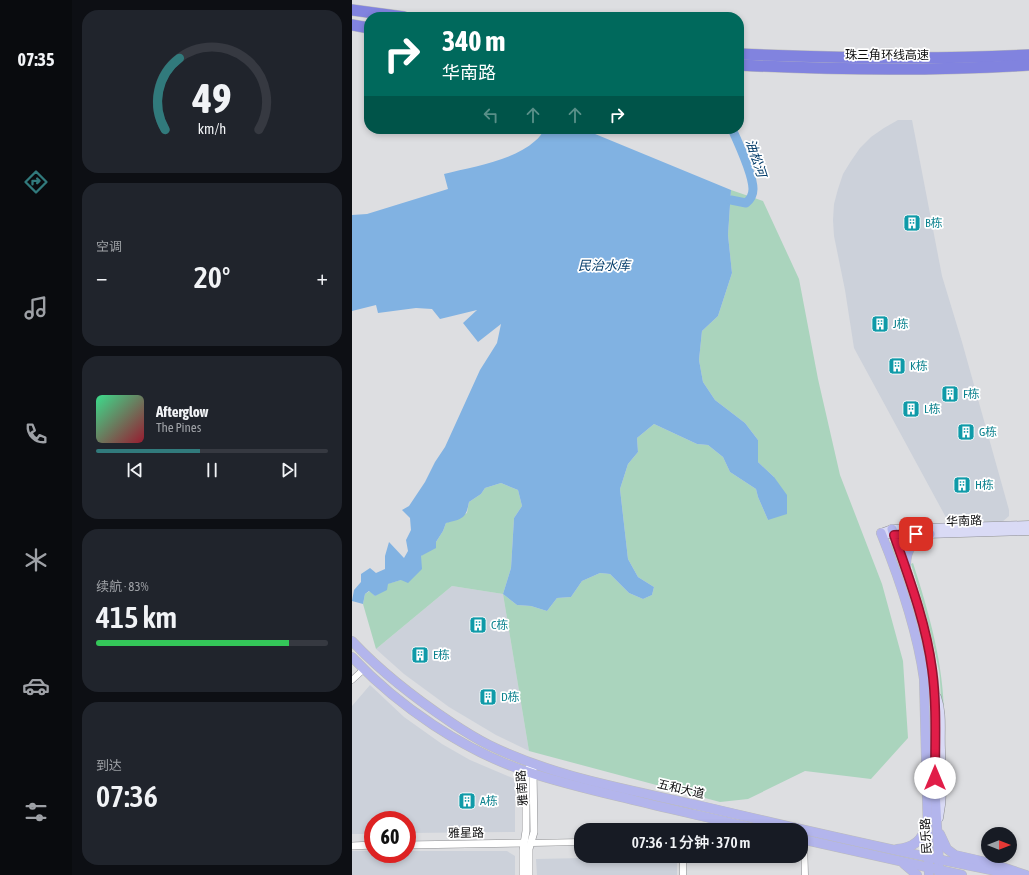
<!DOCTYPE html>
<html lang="zh">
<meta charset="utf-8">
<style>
:root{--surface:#171b24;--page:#20242c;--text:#f1f3f6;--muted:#9ea1a6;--line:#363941;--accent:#317a7c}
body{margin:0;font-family:"Asap Condensed","Noto Sans SC",sans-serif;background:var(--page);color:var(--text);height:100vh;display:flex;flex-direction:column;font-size:15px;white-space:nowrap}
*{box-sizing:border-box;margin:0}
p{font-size:13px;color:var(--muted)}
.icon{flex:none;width:22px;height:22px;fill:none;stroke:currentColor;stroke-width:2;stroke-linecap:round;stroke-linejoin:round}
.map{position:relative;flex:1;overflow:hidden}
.sheet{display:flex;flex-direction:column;gap:10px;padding:10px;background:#0d0f14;width:280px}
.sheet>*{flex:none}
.guide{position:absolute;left:12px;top:12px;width:380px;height:122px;border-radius:16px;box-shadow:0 2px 6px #0003;background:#00695c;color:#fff;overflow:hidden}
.needle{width:26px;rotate:90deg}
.controls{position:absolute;left:629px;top:827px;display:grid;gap:8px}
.controls a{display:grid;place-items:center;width:36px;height:36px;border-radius:50%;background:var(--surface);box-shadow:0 2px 6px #0003;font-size:20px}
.speed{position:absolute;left:12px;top:811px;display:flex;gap:8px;font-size:20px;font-weight:700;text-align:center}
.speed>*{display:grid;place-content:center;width:52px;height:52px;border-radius:50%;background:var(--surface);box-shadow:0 2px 6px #0003;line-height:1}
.speed .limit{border:6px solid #d22;background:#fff;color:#111}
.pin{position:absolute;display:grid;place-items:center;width:34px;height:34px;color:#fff;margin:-17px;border-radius:8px;box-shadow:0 2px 6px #0006}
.me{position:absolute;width:44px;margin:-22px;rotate:0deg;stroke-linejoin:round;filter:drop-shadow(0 0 3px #0008)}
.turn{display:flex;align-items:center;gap:14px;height:84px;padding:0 12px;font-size:18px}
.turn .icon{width:52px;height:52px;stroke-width:2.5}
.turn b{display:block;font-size:28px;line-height:34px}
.lanes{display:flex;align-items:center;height:38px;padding:0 12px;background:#0003;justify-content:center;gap:20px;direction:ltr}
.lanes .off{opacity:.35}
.big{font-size:30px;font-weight:600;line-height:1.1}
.sheet .tile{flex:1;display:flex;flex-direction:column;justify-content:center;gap:6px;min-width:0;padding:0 14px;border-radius:16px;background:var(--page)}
.sheet .dial{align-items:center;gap:0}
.dial svg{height:104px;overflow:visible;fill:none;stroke:var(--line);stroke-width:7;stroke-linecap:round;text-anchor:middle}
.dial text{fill:var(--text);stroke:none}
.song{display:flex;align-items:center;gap:12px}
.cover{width:48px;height:48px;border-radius:6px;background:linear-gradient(135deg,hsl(150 70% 55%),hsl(350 70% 35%))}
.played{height:4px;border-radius:2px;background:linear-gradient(90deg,var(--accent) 45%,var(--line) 45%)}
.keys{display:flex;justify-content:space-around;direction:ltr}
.heat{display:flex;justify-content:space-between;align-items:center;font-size:22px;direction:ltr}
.charge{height:6px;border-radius:3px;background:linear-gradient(90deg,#34c759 83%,var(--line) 0)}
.trip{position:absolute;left:222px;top:823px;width:234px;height:40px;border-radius:16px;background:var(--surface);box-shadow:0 2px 6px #0003;font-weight:600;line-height:40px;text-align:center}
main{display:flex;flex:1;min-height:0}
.tab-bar{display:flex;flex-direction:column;width:72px;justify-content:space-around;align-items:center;background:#090b0e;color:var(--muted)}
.tab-bar .icon{width:28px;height:28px}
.tab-bar .active{color:var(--accent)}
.tab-bar b{font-size:18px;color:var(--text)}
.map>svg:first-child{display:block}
</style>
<main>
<nav class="tab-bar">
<b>07:35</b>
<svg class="icon active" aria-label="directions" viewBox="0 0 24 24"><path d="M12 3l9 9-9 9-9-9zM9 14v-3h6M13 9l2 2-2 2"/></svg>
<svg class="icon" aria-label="music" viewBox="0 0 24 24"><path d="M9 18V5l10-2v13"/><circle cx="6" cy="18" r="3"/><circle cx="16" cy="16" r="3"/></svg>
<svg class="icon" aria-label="phone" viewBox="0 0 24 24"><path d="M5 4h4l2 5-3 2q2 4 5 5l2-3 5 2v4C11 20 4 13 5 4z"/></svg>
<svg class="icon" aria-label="climate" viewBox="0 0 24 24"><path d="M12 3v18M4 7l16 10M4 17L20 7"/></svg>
<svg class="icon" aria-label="car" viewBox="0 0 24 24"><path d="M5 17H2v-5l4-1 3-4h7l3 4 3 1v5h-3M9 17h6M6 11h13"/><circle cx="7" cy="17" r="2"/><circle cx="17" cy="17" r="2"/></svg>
<svg class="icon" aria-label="filters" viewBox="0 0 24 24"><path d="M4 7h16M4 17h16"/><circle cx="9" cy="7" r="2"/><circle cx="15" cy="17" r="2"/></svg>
</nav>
<section class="sheet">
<div class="tile dial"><svg viewBox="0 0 100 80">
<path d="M14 69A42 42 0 1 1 86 69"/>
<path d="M14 69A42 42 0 0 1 25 14" stroke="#317a7c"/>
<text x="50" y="56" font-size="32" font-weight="700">49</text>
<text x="50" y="72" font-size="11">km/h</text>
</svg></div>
<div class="tile"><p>空调</p>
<div class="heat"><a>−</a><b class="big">20°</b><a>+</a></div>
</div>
<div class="tile">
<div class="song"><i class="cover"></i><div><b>Afterglow</b><p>The Pines</p></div></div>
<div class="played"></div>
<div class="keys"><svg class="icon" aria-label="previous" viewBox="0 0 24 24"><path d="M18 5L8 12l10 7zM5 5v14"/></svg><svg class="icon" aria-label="pause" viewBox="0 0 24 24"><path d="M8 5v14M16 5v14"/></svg><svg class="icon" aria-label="next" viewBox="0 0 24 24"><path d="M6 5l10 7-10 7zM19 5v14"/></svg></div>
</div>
<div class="tile"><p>续航 · 83%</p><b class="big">415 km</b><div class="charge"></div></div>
<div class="tile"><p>到达</p><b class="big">07:36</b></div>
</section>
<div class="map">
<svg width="677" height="875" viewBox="0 0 677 875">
<rect width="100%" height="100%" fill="#dddee1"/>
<g fill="#ccd1da">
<polygon points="546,120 560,120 590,276 610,342 657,510 657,516 650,522 597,523 502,348 493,290 482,236 481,220 482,204 486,189 491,174 499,161 508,148 519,137 532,128"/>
<polygon points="100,586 151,594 177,751 144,735 97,707 52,674 24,649"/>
<polygon points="18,685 52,717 90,744 118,760 163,779 163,832 55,833 55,820 21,820 21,834 0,834 0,706"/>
<polygon points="0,851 21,851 21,854 55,854 55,851 155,851 163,856 163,875 0,875"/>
<polygon points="325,856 325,875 185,875 184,859"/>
</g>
<g fill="#aad4bd">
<polygon points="379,190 411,201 447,279 466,379 488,475 530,584 551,661 556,738 519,779 453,771 396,799 368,802 177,751 151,594 100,586 24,649 11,604 13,594 18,591 23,596 35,584 49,580 69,556 84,542 91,531 94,523 115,513 117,502 129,494 133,488 149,483 166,490 170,506 162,518 159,568 151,594 165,605 179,606 195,611 205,598 219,597 230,581 248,573 258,574 277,593 291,599 300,595 302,587 286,577 276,559 268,489 276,464 286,452 285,438 302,424 345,444 356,445 371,457 378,472 404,489 406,497 416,520 422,477 406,462 406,440 393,423 363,400 351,382 347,360 350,331 366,316 380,273 376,235"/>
<path d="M539,542C557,595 577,648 579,704H578L575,673L538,543Z"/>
<path d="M561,563C577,613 592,665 592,717C588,702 589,686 587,671C580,635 570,599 559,564Z"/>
</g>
<path fill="#81b2e2" d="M193,129H231L379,190L376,235L380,273L366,316L350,331L347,360L351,382L363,400L393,423L406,440V462L422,477L435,495V514L416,520L406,497L404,489L378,472L371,457L356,445L345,444L302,424L285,438L286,452L276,464L268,489L276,559L286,577L302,587L300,595L291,599L277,593L258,574L248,573L230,581L219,597L205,598L195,611L179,606L165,605L151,594L159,568L162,518L170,506L166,490L149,483L133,488L129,494L117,502C114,519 110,519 94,523L91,531L84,542V548L69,556L70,569L56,583L49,580L36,584L35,590L23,596L17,591L13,594L11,604L0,601L2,590L9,582V574L18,568L24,573L33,569V556L37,542L52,558L56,551L54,540L59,530L58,518L50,510L57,506L73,482L83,462L93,447L128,370L145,343L149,324L126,342L111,323L125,310L88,319L80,309L64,308L26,313L24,305L0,311V215L15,214L96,189L92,174C120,167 161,161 183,141C187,138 190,133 193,129Z"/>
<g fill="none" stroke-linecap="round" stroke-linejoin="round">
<path stroke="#81b2e2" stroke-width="9" d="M379,200L394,203C399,199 401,195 401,189C401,176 386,142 380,129"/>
<g stroke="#8e8f92" stroke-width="7">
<g id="minor">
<polyline points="0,680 12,669"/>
<polyline points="369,830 372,821"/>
<polyline points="452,840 453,875"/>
<polyline points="180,843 229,842"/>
<polyline points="331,856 331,875"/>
</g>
</g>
<g stroke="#8e8f92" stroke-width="8">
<g id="tertiary">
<polyline points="55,845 172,843"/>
<polyline points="0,846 21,845"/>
<polyline points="171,875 171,850 174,831 174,772 180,764"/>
<polyline points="177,875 177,849 182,832 181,770"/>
</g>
</g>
<g stroke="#8e8f92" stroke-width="9">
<g id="secondary">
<polyline points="529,533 540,529 677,525"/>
<polyline points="536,534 542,535 677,531"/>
<path d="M585,697C591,714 588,731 589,750C590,775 592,793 587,818"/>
</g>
</g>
<g stroke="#bbb" stroke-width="10">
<g id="primary">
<path d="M540,529C556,574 573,621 580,669C586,705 582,742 583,778C583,810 587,843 587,875"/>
<path d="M529,533C548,580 565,629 572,679L577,875"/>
<path d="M554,566C554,547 562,541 578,534"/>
<path d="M0,641C30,673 64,699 100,723C112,731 125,739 137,745C202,777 275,789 345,805C451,830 558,855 665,875"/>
<path d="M0,657C46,706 112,751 176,772C212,784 248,792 285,801C326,811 368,820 409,830"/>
<polyline points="588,834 595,849 603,855 638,863 674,875"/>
<polyline points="449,839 610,875"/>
<path d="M545,849C561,848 571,840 574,825"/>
<polyline points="552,864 565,875"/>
</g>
</g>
<g stroke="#bbb" stroke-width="12">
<g id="motorway">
<polyline points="0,10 52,17"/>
<polyline points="0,25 17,28"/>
<path d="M387,54C484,58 580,60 677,55"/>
<path d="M387,65C483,70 581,71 677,65"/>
</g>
</g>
<use href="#minor" stroke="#fff" stroke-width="6"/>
<use href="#tertiary" stroke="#fff" stroke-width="7"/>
<use href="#secondary" stroke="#d9daf5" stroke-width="8"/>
<use href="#primary" stroke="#b3b5ec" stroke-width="9"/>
<use href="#motorway" stroke="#8183df" stroke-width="11"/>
</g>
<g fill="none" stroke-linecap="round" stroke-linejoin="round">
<g stroke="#92132f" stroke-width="10">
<path id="route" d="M564,534L542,535C557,578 574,623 580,669C585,705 583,742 583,778"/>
</g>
<use href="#route" stroke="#e11d48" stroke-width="7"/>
</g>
<defs>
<g id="building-square" transform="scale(0.9)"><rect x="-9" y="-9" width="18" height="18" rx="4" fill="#0f9aa8" stroke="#fff"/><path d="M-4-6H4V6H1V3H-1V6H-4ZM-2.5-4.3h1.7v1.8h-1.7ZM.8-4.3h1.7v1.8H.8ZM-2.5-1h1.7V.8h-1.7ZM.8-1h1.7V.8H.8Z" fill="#fff"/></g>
</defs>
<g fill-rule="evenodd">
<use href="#building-square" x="560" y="223"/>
<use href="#building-square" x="528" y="324"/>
<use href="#building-square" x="545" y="366"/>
<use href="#building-square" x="598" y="394"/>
<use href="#building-square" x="559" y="409"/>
<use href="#building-square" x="614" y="432"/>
<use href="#building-square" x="610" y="485"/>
<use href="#building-square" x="126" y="625"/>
<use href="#building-square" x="68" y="655"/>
<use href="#building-square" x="136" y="697"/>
<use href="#building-square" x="115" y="801"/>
</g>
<g text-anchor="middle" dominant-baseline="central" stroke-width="3.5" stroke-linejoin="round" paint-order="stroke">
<g font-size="12" fill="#0c0c0d" stroke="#fff">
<text x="535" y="55">珠三角环线高速</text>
<text transform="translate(612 521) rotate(-2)">华南路</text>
<text transform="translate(170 788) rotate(-94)">雅南路</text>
<text transform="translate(329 789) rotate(13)">五和大道</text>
<text transform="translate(114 833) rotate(-1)">雅星路</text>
<text transform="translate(574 836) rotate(-93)">民乐路</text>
</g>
<g font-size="12" fill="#0d838f" stroke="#fff" text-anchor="start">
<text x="573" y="223">B栋</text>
<text x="541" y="324">J栋</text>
<text x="558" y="366">K栋</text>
<text x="611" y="394">F栋</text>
<text x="572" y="409">L栋</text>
<text x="627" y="432">G栋</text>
<text x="623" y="485">H栋</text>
<text x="139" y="625">C栋</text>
<text x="81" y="655">E栋</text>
<text x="149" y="697">D栋</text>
<text x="128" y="801">A栋</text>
</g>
<g font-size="13" font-style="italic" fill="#073f6c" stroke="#fff">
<text transform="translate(404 158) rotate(72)">油松河</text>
<text x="252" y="265">民治水库</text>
</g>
</g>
</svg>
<div class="controls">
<a><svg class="needle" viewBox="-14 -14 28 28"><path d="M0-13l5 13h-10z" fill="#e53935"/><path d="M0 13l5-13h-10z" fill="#9ea1a6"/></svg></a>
</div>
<div class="speed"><div class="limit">60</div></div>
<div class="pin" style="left:564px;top:534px;background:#d93025"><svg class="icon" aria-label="arrive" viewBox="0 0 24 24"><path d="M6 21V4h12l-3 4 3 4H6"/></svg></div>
<svg class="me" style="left:583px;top:778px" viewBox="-20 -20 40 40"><circle r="19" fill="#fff"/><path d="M0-13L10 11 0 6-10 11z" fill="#e11d48"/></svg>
<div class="trip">07:36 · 1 分钟 · 370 m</div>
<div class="guide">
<div class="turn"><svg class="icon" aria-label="right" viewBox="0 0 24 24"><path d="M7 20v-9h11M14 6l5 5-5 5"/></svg><div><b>340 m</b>华南路</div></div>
<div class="lanes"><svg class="icon off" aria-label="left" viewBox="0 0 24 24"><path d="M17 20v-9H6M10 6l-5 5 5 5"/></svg><svg class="icon off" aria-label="ahead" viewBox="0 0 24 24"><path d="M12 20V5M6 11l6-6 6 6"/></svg><svg class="icon off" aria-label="ahead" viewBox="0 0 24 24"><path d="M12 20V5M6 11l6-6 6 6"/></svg><svg class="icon" aria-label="right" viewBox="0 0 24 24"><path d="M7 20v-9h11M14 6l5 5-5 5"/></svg></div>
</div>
</div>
</main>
